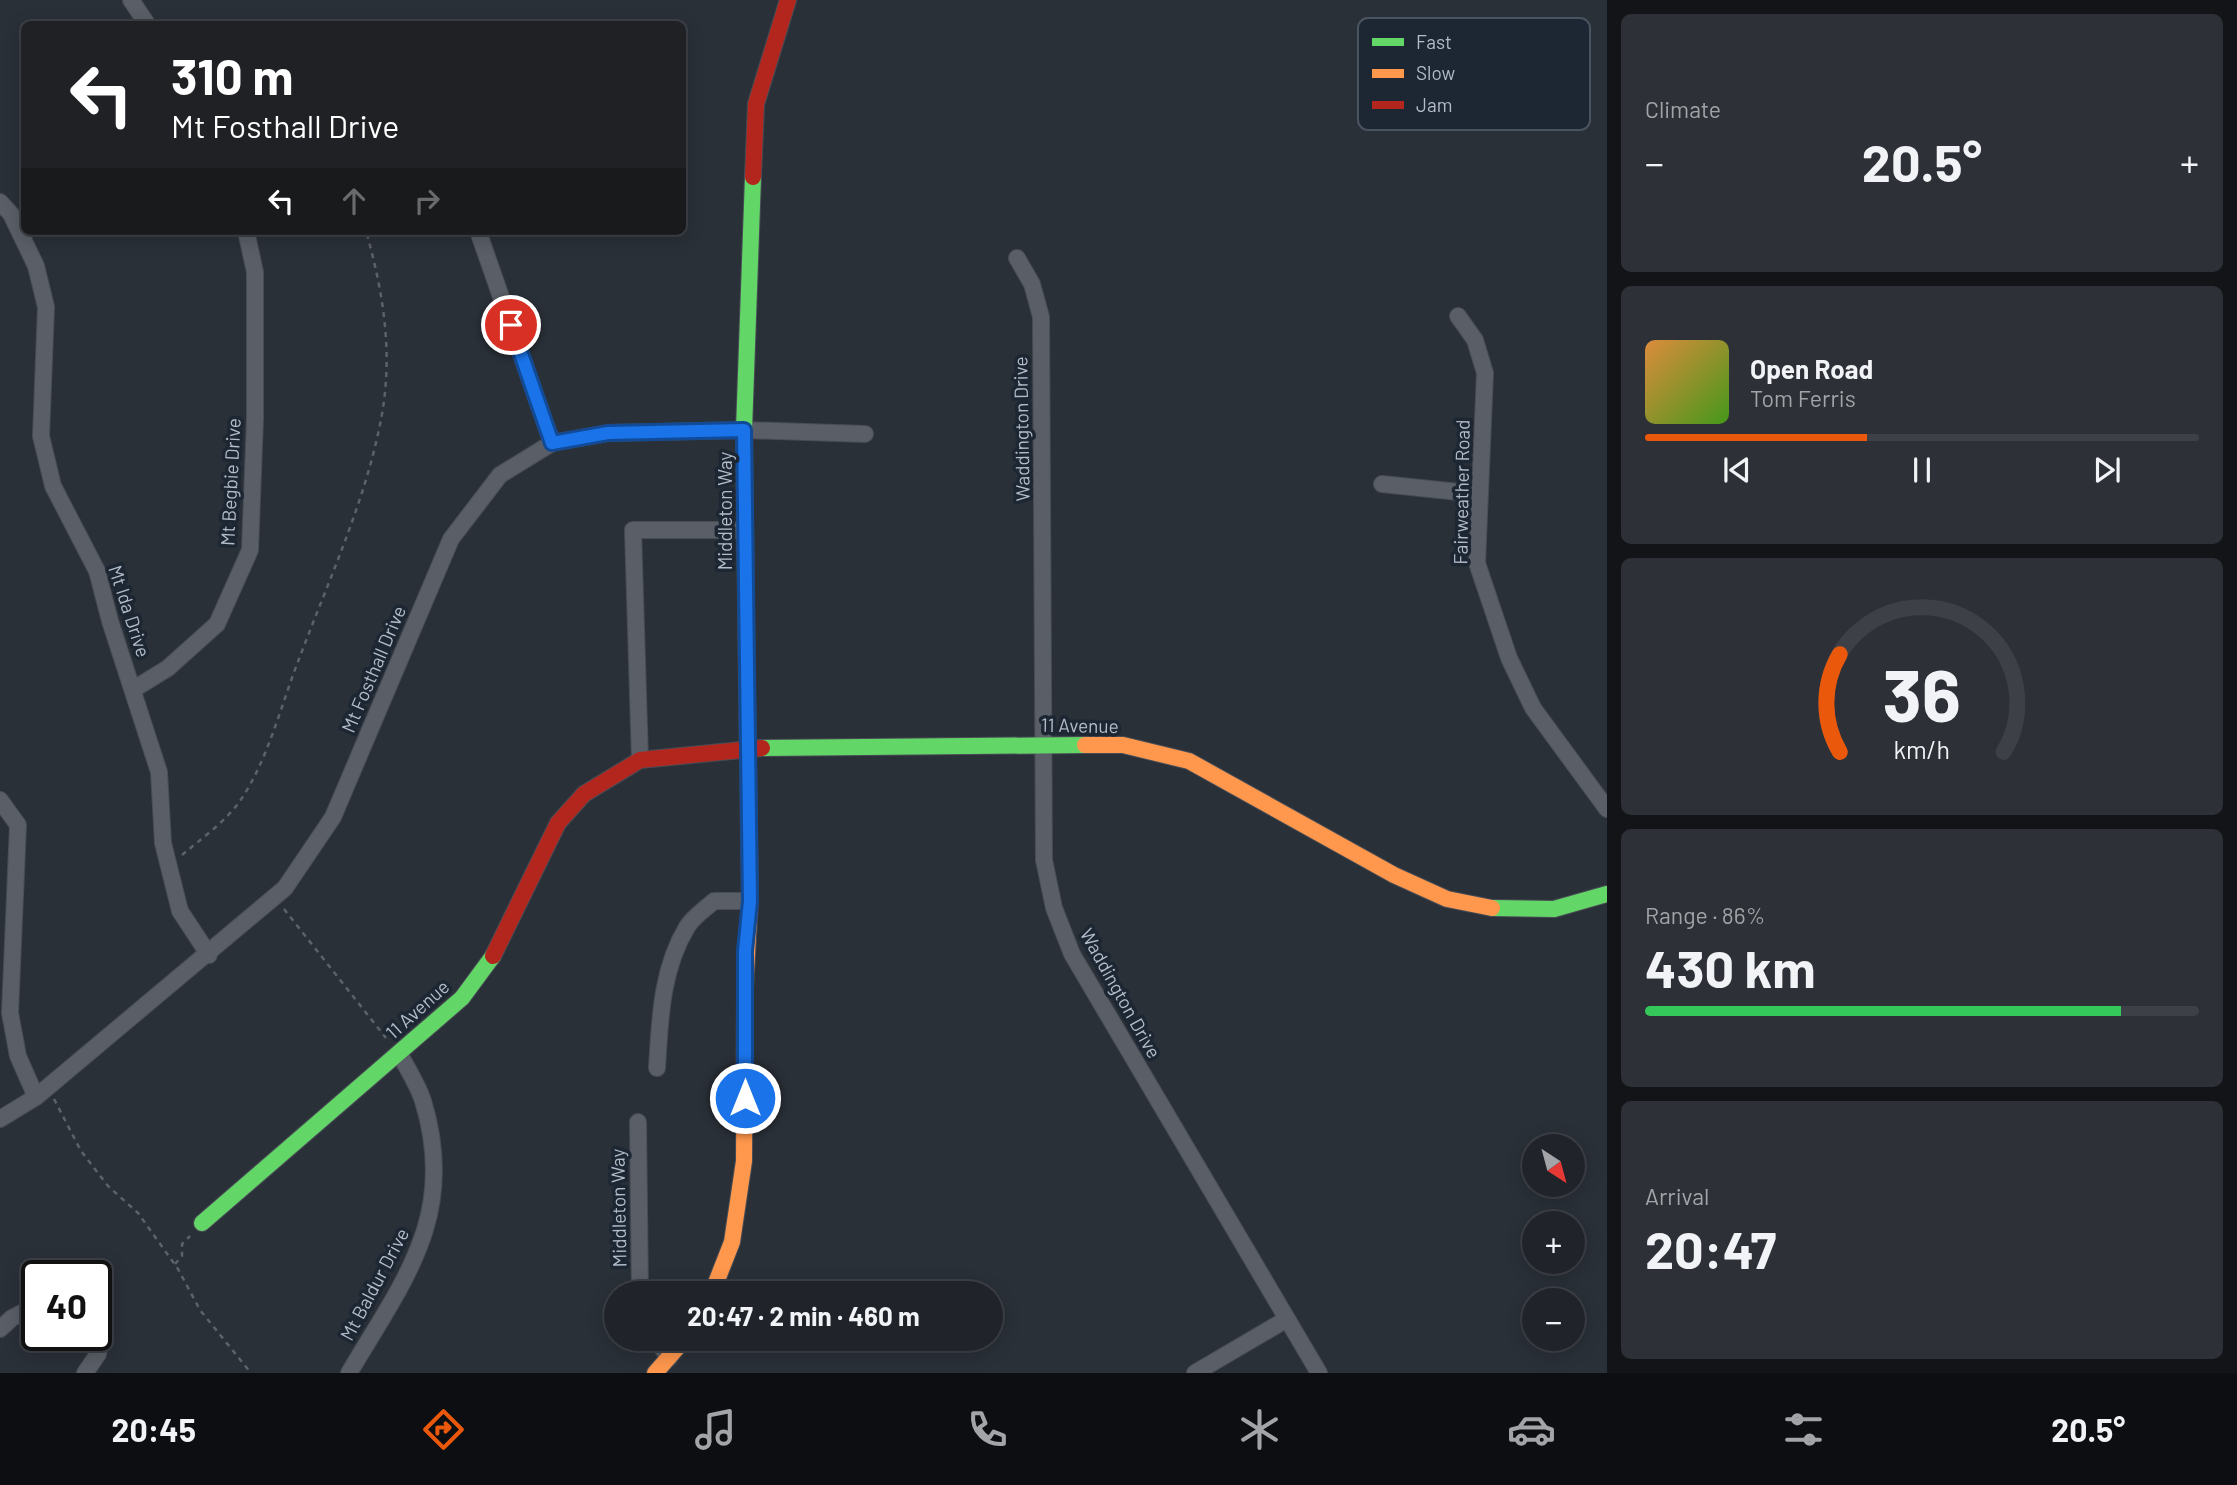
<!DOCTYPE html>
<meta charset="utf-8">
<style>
:root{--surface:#20242a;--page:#2d3036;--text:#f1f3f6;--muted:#a2a4a8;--line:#3d4147;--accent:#ea580c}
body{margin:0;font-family:Barlow,sans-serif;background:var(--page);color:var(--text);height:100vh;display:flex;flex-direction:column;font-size:26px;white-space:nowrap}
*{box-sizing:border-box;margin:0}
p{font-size:23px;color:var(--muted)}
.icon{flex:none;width:38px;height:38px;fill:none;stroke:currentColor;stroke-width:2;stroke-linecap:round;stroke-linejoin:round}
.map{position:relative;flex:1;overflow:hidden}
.panel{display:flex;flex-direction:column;gap:14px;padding:14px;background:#121417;width:630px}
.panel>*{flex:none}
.banner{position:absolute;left:21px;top:21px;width:665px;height:214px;border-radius:10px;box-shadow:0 4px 18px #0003,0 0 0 2px var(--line);background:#202124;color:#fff;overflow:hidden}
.needle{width:46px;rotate:144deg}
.fabs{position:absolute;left:1522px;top:1134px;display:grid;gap:14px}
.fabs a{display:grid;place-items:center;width:63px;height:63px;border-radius:50%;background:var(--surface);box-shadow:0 4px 18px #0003,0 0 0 2px var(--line);font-size:35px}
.speed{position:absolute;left:21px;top:1260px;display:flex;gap:14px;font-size:35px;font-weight:700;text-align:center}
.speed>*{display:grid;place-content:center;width:91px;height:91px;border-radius:50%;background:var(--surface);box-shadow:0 4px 18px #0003,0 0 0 2px var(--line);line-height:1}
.speed .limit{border:4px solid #111;border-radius:10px;background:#fff;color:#111}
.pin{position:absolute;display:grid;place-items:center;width:60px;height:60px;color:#fff;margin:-30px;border:4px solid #fff;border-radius:50%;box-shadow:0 2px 7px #0007}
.me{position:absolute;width:77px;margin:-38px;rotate:0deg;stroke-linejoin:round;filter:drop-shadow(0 0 5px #0008)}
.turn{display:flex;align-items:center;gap:24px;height:147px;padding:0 35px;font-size:32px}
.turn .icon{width:91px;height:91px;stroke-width:2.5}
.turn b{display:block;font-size:49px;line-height:60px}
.lanes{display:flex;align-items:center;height:66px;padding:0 35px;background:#0003;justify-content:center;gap:35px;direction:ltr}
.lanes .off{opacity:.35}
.big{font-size:52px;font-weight:700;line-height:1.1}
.panel .tile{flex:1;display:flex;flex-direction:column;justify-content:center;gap:10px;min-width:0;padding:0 24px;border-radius:10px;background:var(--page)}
.panel .dial{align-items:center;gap:0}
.dial svg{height:182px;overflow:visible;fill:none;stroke:var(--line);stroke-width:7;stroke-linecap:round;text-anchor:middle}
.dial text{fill:var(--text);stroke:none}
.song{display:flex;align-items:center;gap:21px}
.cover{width:84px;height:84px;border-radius:10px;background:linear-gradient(135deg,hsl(30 70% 55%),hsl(100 70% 35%))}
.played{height:7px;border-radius:4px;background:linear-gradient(90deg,var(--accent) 40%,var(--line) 40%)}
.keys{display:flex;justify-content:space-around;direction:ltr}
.heat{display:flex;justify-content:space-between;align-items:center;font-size:38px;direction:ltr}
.charge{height:10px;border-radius:5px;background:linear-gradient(90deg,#34c759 86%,var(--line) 0)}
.trip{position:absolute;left:604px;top:1281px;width:399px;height:70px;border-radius:35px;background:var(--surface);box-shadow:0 4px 18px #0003,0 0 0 2px var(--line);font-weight:700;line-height:70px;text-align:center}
.dock{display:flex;height:112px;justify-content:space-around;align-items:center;background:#0d0e11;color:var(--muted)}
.dock .icon{width:49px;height:49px}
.dock .on{color:var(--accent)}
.dock b{font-size:32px;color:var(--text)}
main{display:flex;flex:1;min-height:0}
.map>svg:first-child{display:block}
</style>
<main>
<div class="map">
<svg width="1607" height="1373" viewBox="0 0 1607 1373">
<rect width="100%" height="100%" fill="#2a3038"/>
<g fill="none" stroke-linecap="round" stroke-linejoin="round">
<g stroke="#484c55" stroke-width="18">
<g id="street">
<polyline points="131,0 147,24"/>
<polyline points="0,202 11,214 36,266 46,307 41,436 53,486 97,571 110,621 159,772 163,843 180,911 209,955"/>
<polyline points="478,231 552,443"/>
<polyline points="1017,258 1032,284 1041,317 1044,860 1054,908 1072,954 1319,1373"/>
<polyline points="1458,316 1475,340 1485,373 1477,563 1509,658 1533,708 1607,809"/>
<polyline points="1382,484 1478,494"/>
<polyline points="134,689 168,668 217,624 250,550 255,419 255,272 246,231"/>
<polyline points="640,760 633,530 744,530"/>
<polyline points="0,800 18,825 10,1013 18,1056 36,1097"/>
<path d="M657,1068C660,1020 661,970 687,927C693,917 705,909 714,901H750"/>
<polyline points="0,1119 36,1097 285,888 333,817 451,539 500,475 552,443 608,433 744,430 865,434"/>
<polyline points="638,1122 640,1293"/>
<polyline points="0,1329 12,1318 37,1305"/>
<polyline points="656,1339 669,1358"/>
<polyline points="85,1373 98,1354 103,1325 96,1316"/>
<path d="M349,1373C404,1280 458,1215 423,1101C418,1085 407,1068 399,1053"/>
<polyline points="1195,1373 1287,1319"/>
</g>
</g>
<g stroke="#484c55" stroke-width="18">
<g id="fast">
<polyline points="747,690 744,430 753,177"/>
<polyline points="762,748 1085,745"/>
<polyline points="1492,908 1554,909 1607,894"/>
<polyline points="202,1223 462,998 493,956"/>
</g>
</g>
<g stroke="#484c55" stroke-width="18">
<g id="slow">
<polyline points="1085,745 1123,745 1189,761 1394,875 1447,899 1492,908"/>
<polyline points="712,1293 732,1242 744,1161 745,990 750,901 747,690"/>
<polyline points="655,1373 685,1339"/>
</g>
</g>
<g stroke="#484c55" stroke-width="18">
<g id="jam">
<polyline points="753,177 756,104 788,0"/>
<polyline points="493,956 558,823 584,794 640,760 762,748"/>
</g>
</g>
<g stroke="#5c6268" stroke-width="2.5" stroke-dasharray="5 5" stroke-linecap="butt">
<path d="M182,855C202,838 225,822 240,801C268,760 281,705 299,659C329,579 367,498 382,414C393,351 383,291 366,231"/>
<polyline points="284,909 386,1038"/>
<polyline points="54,1099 81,1151 108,1186 138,1213 178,1269 200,1310 251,1373"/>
<polyline points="175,1264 182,1256 182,1244 190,1236"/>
</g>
<use href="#street" stroke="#5a5e66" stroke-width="16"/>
<use href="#fast" stroke="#63d668" stroke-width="16"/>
<use href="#slow" stroke="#ff974d" stroke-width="16"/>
<use href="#jam" stroke="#b3261e" stroke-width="16"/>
</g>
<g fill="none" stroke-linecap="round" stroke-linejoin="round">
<g stroke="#114b97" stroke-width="18">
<polyline id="route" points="511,325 552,443 608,433 744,430 750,901 745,951 745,1098"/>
</g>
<use href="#route" stroke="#1a73e8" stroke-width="12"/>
</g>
<g text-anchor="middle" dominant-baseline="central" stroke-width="7" stroke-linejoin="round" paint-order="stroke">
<g font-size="19" fill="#b4bcc9" stroke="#1d2633">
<text transform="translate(1021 429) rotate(-91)">Waddington Drive</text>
<text transform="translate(230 482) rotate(-87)">Mt Begbie Drive</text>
<text transform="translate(1461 492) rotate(-89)">Fairweather Road</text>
<text transform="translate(724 511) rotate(-90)">Middleton Way</text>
<text transform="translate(130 611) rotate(72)">Mt Ida Drive</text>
<text transform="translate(373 669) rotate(-67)">Mt Fosthall Drive</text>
<text transform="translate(1080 725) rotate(1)">11 Avenue</text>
<text transform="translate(1121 993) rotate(61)">Waddington Drive</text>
<text transform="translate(417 1009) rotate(-42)">11 Avenue</text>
<text transform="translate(618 1208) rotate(-91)">Middleton Way</text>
<text transform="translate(374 1284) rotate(-62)">Mt Baldur Drive</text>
</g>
</g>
<rect x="1358" y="18" width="232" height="112" rx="10" fill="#1d2633" stroke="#4a5360" stroke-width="2"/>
<rect x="1372" y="38" width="32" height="8" fill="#63d668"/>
<rect x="1372" y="69" width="32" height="9" fill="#ff974d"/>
<rect x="1372" y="101" width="32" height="8" fill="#b3261e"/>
<g font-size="19" fill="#b4bcc9">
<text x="1416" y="49">Fast</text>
<text x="1416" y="80">Slow</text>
<text x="1416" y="112">Jam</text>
</g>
</svg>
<div class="fabs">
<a><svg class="needle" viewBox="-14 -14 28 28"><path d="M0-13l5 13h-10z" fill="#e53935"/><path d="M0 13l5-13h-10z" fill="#a2a4a8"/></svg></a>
<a>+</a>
<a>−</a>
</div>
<div class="speed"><div class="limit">40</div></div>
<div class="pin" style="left:511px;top:325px;background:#d93025"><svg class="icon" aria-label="arrive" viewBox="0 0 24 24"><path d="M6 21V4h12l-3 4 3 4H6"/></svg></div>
<svg class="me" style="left:745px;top:1098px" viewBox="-20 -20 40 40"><circle r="17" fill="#1a73e8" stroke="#fff" stroke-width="3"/><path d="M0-11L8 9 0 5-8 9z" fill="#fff"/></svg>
<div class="trip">20:47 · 2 min · 460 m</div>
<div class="banner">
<div class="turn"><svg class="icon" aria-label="left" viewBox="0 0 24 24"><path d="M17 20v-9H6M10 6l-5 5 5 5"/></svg><div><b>310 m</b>Mt Fosthall Drive</div></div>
<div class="lanes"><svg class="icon" aria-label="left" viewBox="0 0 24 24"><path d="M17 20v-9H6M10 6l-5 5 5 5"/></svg><svg class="icon off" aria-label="ahead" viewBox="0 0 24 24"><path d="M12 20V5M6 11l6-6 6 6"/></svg><svg class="icon off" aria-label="right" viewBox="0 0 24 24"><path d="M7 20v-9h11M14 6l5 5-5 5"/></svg></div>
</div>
</div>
<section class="panel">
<div class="tile"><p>Climate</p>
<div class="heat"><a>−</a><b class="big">20.5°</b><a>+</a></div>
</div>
<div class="tile">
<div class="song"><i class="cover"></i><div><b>Open Road</b><p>Tom Ferris</p></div></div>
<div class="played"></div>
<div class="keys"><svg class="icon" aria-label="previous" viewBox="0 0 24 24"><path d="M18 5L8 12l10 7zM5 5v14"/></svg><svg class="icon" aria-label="pause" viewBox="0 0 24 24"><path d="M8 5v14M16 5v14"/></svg><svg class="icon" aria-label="next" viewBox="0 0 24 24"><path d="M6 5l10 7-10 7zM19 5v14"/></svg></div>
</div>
<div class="tile dial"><svg viewBox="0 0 100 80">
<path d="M14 69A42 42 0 1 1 86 69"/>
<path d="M14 69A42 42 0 0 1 14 26" stroke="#ea580c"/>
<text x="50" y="56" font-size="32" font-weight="700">36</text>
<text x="50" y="72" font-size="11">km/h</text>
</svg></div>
<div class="tile"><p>Range · 86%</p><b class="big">430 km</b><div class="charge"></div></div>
<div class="tile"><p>Arrival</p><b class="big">20:47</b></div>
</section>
</main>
<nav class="dock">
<b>20:45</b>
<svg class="icon on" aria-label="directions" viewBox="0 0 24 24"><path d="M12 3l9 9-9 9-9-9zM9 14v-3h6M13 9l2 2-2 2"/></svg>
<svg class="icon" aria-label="music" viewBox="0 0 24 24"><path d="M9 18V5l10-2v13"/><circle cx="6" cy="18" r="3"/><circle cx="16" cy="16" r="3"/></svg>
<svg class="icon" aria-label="phone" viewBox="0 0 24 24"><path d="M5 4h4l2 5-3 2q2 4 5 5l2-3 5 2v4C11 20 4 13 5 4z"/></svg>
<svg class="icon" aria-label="climate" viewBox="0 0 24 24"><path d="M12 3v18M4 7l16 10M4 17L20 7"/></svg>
<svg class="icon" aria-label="car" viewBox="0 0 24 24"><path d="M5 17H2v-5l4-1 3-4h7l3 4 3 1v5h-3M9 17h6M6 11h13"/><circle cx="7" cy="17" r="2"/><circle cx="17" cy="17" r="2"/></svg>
<svg class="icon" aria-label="filters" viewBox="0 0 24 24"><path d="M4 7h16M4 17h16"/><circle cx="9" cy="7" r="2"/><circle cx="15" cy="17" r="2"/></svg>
<b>20.5°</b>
</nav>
